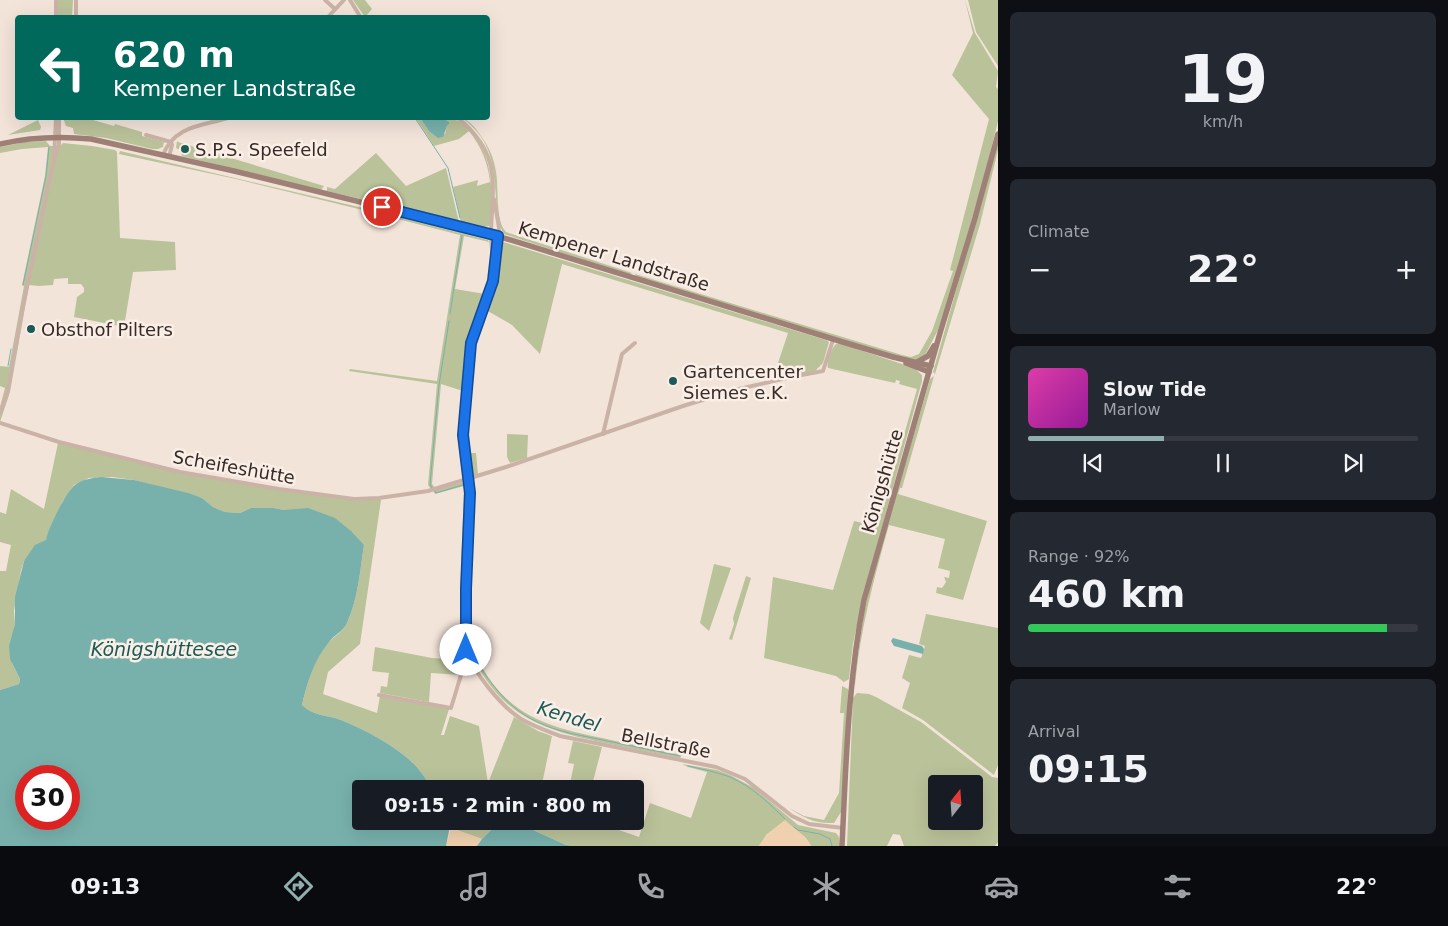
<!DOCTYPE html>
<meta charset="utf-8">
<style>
:root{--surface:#171b24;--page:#242831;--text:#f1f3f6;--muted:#9ea1a6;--line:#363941;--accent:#91aeae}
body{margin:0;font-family:"DejaVu Sans",sans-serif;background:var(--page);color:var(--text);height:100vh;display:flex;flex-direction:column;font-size:19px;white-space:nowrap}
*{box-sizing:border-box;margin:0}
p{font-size:16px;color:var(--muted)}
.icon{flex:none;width:28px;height:28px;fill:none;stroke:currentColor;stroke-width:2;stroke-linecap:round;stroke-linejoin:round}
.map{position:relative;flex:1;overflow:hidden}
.side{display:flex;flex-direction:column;gap:12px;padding:12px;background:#0d0f14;width:450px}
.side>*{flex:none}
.guide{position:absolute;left:15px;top:15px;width:475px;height:105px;border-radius:5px;box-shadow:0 5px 20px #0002;background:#00695c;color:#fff;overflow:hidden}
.needle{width:32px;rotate:17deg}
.buttons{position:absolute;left:928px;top:775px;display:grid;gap:10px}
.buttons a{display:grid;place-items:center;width:55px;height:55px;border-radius:5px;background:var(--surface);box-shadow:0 5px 20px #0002;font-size:25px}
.speed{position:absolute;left:15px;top:765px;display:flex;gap:10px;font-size:25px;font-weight:700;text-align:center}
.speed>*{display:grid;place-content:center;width:65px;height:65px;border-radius:50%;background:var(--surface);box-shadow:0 5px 20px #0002;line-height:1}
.speed .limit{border:8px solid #d22;background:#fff;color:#111}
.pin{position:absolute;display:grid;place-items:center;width:42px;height:42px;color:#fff;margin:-21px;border:2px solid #fff;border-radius:50%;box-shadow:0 1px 5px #0007}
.me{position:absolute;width:55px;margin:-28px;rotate:0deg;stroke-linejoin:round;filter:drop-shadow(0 0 4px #0008)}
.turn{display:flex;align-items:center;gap:18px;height:105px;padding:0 15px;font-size:22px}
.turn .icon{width:65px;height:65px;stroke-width:2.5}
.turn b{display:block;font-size:35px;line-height:42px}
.big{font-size:38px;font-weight:600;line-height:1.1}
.side .tile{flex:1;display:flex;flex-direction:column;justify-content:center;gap:8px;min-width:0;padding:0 18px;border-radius:8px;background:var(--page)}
.side .dial{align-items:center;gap:0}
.dial b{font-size:65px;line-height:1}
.song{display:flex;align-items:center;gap:15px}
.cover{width:60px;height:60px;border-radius:8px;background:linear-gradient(135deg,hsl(320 70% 55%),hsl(300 70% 35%))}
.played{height:5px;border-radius:2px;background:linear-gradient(90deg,var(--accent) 35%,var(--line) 35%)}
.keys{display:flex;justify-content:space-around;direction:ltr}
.heat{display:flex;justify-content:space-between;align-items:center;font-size:28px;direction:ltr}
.charge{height:8px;border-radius:4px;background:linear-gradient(90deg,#34c759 92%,var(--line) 0)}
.trip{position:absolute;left:352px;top:780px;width:292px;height:50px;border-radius:5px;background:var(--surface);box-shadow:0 5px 20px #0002;font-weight:600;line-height:50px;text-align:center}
.dock{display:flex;height:80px;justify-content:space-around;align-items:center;background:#090b0e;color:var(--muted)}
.dock .icon{width:35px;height:35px}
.dock .selected{color:var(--accent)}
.dock b{font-size:22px;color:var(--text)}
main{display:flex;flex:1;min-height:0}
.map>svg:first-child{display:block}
</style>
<main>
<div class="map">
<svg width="998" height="846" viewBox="0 0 998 846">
<rect width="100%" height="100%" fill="#f3e4da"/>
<g fill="#bac29a" fill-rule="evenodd">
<polygon points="57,0 73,0 72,17 58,17"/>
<polygon points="353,0 365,0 372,9 365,17"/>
<polygon points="965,0 975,33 998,71 996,87 998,89 998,121 984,178 950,294 938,330 925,355 915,360 902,358 636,277 635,274 902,355 911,357 919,354 932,331 953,271 950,270 989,119 952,75 973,33"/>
<polygon points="968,0 998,0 998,66 976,32"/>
<polygon points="63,118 86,118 114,126 115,124 142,132 142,136 164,142 163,147 158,149 152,149 106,138 74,134 73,128 66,126"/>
<path d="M416,118H420L429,131L445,134L447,126L450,123L444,118C454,118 458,120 465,126C494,150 492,188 491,221L489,226L483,227L461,222L453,187L478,180L477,186L490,182C488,163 481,146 469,131L459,139L434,146Z"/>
<path d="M462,118C470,121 476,128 481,136C489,147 494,158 496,172C499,188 495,220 506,232L632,273L629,275L504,234C499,226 498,217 497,208C493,170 496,143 462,118Z"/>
<polygon points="38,120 41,127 40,130 8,135"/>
<polygon points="46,141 50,146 60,146 63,143 92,146 115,150 117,152 120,238 175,242 176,270 133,272 124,327 74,317 77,297 84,292 84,288 81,284 68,284 68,278 54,279 53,285 39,286 29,285 10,392 0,422 0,407 5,388 0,386 0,366 9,367 24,286 22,285 45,176 48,147 22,149 0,153 0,147 25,142"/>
<polygon points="177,141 178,142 324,186 321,190 182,156 180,150 176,148"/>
<polygon points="998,141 998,150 980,224 935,374 933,372"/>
<polygon points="120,151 376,211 375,213 236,179 119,154"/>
<polygon points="376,153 406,186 446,168 459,222 327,191 327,187 335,189"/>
<polygon points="378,212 488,240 489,242 464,236 455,289 485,294 469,339 463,391 441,384 432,484 435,488 431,489 428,485 437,384 349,371 350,369 437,381 460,235 378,214"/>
<polygon points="503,242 826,340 829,342 823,363 815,371 775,379 762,376 775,372 788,333 562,264 540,354 512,325 486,310 496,279 499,245"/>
<path d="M839,343L914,368L922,375V381L863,597L853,644L849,679L844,682L836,676L764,658L773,577L833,590L854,521L876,526L887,489L889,488L917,389L899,384L900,381L896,380L895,383L828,368C826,361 831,349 836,344Z"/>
<path d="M934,376L902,488H900L898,494L987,521L963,600L936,593L937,587L942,588L946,582L944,577L949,578L950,571L938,568L945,539L889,525C874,578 860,630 855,685L854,684L863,618L871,581L930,379Z"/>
<polygon points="507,434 528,435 527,458 510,463 507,457"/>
<path d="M58,443L179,473L354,500H381L360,644L328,672L323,694L377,713L380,696L449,709L441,735H444L450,716L479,726L488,783L514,717L538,731L552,736L541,789H433C427,781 421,771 414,764C394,745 366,730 341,720C327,715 313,716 302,705C307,684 313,662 326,645C332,638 344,631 347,623C358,599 360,571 364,545L284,510L274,508H251L240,513L225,512L213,507L202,498L134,480L112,477L89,478L74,485L63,501L52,523L46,540L24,561L21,570L14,611L15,624L12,663L20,679L19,684L0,690V571H6L11,545L0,542V512L6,514L11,489L44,509Z"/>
<polygon points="467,453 476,453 478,475 471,476"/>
<polygon points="464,482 467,483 463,644 461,644 460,598 464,486 435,494 433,491"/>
<polygon points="714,564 731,568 709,631 700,623"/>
<polygon points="746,576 751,578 732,640 729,639 734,624 733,618"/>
<polygon points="926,614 998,628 998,765 994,775 923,720 902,708 910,683 902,678 909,655 921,658 925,646 919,644"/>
<path d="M469,644L471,645C474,655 479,663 485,672C515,721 558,729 611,740C635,745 658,750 682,755L680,758C655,753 630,748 605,743C554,732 513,722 483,675C477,664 470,656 469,644Z"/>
<polygon points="375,647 432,658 464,660 459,675 431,673 429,702 380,693 381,686 387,687 389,673 372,671"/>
<path d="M842,686L848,689L849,691L841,812L834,823C815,824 804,818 789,808L804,816L824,820L839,793L844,713H840Z"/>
<path d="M857,693L869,694L876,697L921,722L992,777L998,778V842L995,846H904L900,835L893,834L887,846H847L853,698ZM936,784H974V821H936Z"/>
<polygon points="573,741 602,747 591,789 569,789 574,764 568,763"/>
<path d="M682,764L717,770L730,775L754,788L798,825L836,833L839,837L840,846H811C801,825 786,832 767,834L759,846H573L566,845L514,821H593L639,837L650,803L691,818L707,772L688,767Z"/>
<polygon points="451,821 500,821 482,839 451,828"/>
</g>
<g fill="#f0d1af">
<path d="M785,820C794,829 805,834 811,846H759L767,834Z"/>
<polygon points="451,828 482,839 477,846 446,846"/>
</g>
<g fill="#78b1ac" fill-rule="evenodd">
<polygon points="420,118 444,118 450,123 447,126 443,137 438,138 429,131"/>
<path d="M101,477L134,480L188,493L202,498L213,507L225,512L240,513L251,508H274L284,510L308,508L335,518L351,531L364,545C360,571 358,599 347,623C344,631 334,635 329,642C314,660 307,683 302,705C313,716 327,715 341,720C366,730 394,745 414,764C421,771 427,781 433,789H361V821H451L446,846H0V690L19,684L20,679L10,659L9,646L15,624V597L24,561L35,545L46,540C48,528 66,492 75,485C83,479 92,478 101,477ZM26,776H69V819H26Z"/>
<polygon points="893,638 922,646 924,649 923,654 894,646 891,641"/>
<polygon points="500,821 518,823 566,845 573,846 477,846 482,839"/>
</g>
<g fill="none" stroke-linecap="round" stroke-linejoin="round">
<g stroke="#78b1ac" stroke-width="1">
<polyline points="415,118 448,168 460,218"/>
<polyline points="23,285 46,176 49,147"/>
<polyline points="450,314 462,235"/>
<polyline points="8,366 11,349"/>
<polyline points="432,488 430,484 439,385 449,321"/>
<polyline points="435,491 436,493 466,484 463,583"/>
<polyline points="462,643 463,587"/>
<path d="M475,659C501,700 521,721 569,733L680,756"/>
<path d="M688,766C702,769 716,772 730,777C751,786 769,803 785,819"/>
<polyline points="794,827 798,830 820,834 830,839 832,846"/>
</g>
<g stroke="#cbb2a6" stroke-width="4">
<polyline points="325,0 335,9"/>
<polyline points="350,0 361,18"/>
<polyline points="56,18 56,0"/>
<polyline points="76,18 76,0"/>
<polyline points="327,18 344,0"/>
<path d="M458,118C501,154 493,181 491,231C490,241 493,252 494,262"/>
<polyline points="146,135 171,142"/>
<path d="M163,155C174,126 201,126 228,118"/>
<polyline points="169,157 172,145 171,142"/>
<polyline points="54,158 56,118"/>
<path d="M494,199L499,228L495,272L491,289L471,343L463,435L470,493L466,589V650C473,672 501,706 521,719C533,726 547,731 560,736L716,767L745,779L792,816L809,824L843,828"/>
<polyline points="0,413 7,394 23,306 51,173 59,144 59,118"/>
<polyline points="0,423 59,442 180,472 279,489 354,499 379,498 428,491 506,467 683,406 739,389 791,377 823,371 833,340"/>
<polyline points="603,434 622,354 635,343"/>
<polyline points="379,695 451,708 464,665 469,658"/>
</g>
<g stroke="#9f8077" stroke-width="5.5">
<path d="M0,144C31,137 60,136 91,139L234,171L491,234L846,343L893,357L931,366"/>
<polyline points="917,362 928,356 934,346"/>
<polyline points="906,363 929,372"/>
<path d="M842,846C846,764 848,681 864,600L940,333L975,218L998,134"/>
</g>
</g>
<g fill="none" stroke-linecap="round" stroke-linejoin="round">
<g stroke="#114b97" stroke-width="12">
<polyline id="route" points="382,207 498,236 493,281 471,343 463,435 470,493 466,589 466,650"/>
</g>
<use href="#route" stroke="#1a73e8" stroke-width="9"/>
</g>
<g fill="#1b5a56" stroke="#faefe7" stroke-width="2">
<circle cx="185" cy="149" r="5"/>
<circle cx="31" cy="329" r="5"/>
<circle cx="673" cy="381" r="5"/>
</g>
<g text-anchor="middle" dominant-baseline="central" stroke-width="5" stroke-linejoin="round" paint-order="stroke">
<g font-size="18" fill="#372a27" stroke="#faefe7" text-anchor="start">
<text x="195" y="149">S.P.S. Speefeld</text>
<text x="41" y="329">Obsthof Pilters</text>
<text x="683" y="371">Gartencenter<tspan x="683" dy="21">Siemes e.K.</tspan></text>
</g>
<g font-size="18" fill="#372a27" stroke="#faefe7">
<text transform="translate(614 256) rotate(17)">Kempener Landstraße</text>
<text transform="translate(234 467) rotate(10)">Scheifeshütte</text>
<text transform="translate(882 481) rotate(-74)">Königshütte</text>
<text transform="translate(666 743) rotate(11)">Bellstraße</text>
</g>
<g font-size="19" font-style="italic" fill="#1b5a56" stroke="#faefe7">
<text x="164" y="649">Königshüttesee</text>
<text transform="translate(569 716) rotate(17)">Kendel</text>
</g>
</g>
</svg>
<div class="buttons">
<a><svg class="needle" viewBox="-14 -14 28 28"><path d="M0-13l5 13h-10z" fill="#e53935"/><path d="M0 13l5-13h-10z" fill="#9ea1a6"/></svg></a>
</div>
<div class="speed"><div class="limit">30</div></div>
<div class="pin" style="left:382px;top:207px;background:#d93025"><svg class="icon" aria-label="arrive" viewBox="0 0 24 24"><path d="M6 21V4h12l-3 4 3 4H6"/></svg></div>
<svg class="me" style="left:466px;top:650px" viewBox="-20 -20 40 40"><circle r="19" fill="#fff"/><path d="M0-13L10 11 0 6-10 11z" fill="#1a73e8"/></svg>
<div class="trip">09:15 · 2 min · 800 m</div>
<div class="guide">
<div class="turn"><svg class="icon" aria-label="left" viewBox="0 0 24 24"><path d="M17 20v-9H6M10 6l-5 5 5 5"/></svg><div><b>620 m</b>Kempener Landstraße</div></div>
</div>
</div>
<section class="side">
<div class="tile dial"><b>19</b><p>km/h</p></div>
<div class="tile"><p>Climate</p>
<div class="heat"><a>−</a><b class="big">22°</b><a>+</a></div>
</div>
<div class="tile">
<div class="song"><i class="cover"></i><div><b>Slow Tide</b><p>Marlow</p></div></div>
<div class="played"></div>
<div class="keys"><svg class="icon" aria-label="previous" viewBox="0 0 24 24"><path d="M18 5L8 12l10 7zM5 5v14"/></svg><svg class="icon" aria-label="pause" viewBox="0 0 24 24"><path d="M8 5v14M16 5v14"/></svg><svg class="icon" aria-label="next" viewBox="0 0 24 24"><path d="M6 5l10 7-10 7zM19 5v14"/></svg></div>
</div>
<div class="tile"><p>Range · 92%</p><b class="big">460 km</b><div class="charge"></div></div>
<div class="tile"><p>Arrival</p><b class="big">09:15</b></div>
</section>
</main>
<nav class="dock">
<b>09:13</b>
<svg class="icon selected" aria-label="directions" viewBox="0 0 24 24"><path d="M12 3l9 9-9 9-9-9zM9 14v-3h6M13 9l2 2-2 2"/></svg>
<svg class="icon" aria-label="music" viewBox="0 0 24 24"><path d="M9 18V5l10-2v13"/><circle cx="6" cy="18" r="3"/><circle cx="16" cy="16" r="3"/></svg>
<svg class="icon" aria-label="phone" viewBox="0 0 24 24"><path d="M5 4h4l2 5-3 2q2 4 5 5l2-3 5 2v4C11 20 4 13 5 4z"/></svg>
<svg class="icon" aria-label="climate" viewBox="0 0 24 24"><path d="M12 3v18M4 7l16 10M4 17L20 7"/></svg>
<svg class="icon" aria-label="car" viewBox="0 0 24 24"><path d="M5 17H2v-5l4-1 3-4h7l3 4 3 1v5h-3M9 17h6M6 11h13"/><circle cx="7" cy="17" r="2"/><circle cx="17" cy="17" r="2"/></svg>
<svg class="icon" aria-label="filters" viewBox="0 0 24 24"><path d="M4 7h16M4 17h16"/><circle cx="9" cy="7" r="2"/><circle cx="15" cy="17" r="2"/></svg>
<b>22°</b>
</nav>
